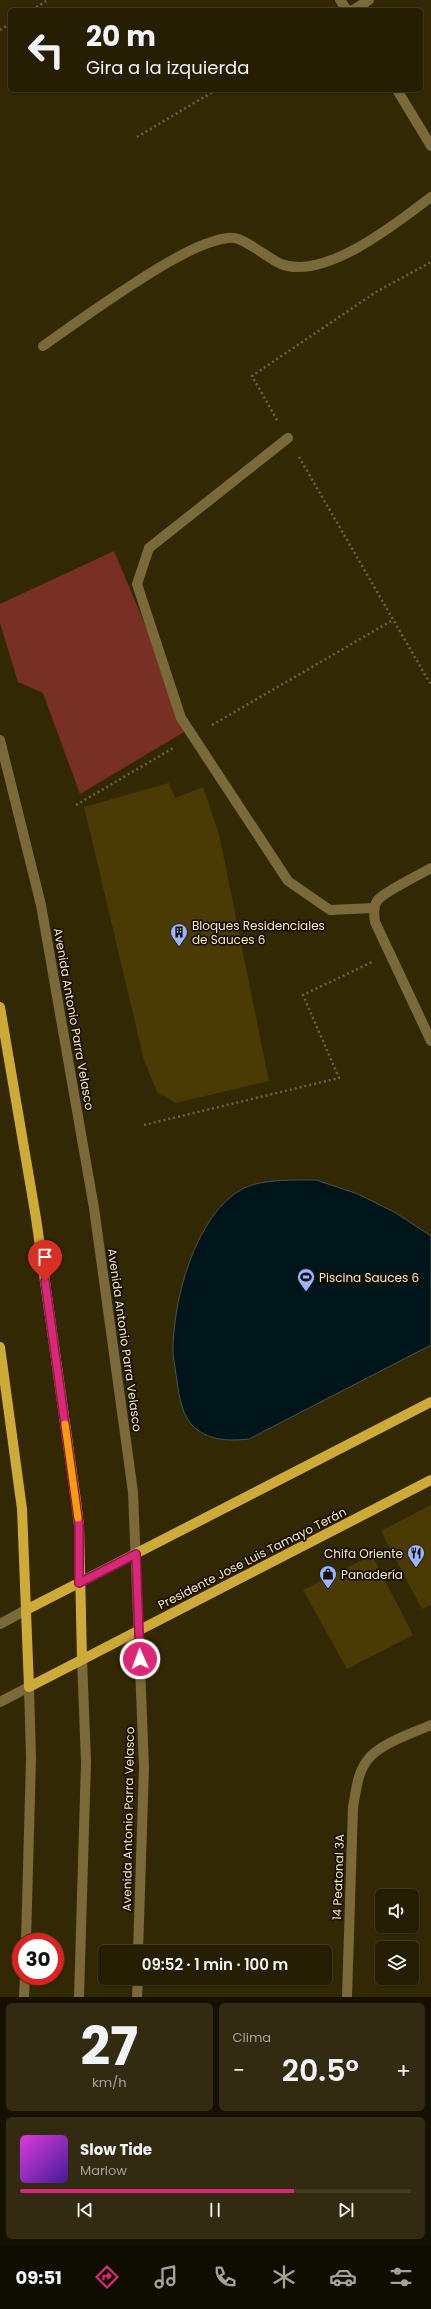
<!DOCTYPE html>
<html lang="es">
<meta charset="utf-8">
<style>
:root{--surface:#261e03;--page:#322b12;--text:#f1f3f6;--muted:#a4a29a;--line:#423c25;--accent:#db2777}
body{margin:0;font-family:Poppins,sans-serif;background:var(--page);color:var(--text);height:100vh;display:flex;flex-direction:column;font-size:15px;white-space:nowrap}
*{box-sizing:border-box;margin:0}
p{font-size:13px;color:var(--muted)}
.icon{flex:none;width:22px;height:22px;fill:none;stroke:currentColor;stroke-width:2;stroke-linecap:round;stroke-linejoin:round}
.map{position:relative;height:1997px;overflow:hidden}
.side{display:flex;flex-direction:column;gap:6px;padding:6px;background:#151002;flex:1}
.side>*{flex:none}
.hud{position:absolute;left:8px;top:8px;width:415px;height:84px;border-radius:6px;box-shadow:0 1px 3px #0004,0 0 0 1px var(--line);background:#261e03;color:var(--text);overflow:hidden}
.controls{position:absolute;left:375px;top:1889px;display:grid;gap:8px}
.controls a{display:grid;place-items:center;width:44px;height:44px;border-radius:6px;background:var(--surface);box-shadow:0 1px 3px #0004,0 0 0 1px var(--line);font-size:20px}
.speed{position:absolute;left:12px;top:1933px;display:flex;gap:8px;font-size:20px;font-weight:700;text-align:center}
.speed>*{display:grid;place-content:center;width:52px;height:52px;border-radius:50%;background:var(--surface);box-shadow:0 1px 3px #0004,0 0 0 1px var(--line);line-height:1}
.speed .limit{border:6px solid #d22;background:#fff;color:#111}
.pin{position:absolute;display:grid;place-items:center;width:34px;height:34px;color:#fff;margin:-41px -17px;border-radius:50% 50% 50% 0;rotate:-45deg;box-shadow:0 0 4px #0007}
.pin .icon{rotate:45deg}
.me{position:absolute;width:44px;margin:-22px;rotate:358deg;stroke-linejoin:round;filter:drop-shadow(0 0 3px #0008)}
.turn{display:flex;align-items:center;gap:14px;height:84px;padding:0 12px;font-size:18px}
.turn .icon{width:52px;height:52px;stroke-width:2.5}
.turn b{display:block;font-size:28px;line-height:34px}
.big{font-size:30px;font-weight:600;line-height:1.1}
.side .card{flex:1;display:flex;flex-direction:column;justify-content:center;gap:6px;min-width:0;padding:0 14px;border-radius:6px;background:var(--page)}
.side .dial{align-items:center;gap:0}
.dial b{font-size:52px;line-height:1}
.song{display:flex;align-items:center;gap:12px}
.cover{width:48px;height:48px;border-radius:6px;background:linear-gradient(135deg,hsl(300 70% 55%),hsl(260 70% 35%))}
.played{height:4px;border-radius:2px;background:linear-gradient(90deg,var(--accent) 70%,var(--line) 70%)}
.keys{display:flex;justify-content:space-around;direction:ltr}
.heat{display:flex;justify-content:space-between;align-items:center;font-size:22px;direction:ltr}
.side .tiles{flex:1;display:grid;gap:6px;grid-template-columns:1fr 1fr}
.card:last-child{grid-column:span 2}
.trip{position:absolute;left:98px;top:1945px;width:234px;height:40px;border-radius:6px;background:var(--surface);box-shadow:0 1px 3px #0004,0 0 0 1px var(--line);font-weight:600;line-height:40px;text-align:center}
.dock{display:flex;height:64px;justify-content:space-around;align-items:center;background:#0f0c01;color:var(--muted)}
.dock .icon{width:28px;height:28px}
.dock .on{color:var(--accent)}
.dock b{font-size:18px;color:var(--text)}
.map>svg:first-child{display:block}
</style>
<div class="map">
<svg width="431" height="1997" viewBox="0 0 431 1997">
<rect width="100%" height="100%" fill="#332804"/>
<polygon fill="#782f24" points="114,551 189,729 80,794 43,693 18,682 0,623 0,604"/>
<path fill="#001519" stroke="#49544d" d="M316,1180L358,1194L396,1213L431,1236V1345L249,1439C229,1441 211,1441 195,1428C182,1417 179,1396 177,1381C176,1372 174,1363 173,1354C172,1303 195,1213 244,1188C263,1179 294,1180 316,1180Z"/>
<g fill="#4a3a04">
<polygon points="169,783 175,798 203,787 219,834 269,1081 176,1103 157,1092 144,1060 84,807"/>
<polygon points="431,1505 431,1605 422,1609 381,1531"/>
<polygon points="372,1555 413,1635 347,1669 303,1590"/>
</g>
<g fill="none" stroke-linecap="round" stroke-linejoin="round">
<g stroke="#6e6340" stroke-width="2.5" stroke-dasharray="2 3" stroke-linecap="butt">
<polyline points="32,10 48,0"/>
<polyline points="0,30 10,24"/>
<polyline points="137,137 216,90"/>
<polyline points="277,420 252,376 376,292 431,262"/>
<polyline points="299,457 431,685"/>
<polyline points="212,725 393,620"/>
<polyline points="76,805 175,747"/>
<polyline points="144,1125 339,1078 303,995 372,962"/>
</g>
<g stroke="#7b6a39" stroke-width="10">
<polyline points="340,0 347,10"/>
<polyline points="353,10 369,0"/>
<polyline points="397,90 431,146"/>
<path d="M43,346C84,317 124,288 167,263C185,253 206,241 228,238C243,235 266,258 281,264C325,281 398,222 431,197"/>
<polyline points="288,438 149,548 137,584 181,718 288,881 330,910 374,908"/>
<polyline points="0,740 41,905 94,1208 133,1492 144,1767 138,1952"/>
<path d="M431,868C421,874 382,893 377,901C373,907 374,915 375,922L431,1041"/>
<polyline points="0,1624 26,1610"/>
<polyline points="0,1702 29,1687 31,1758 26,1942"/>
<polyline points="24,1997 25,1976"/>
<polyline points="79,1997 86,1762 82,1659"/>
<polyline points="137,1997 138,1978"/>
<path d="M347,1997L353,1807C356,1792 357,1775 366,1762C376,1745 413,1733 431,1725"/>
</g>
<g stroke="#ceaa39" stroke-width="10">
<polyline points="0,1007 36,1218 76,1501 79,1525 82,1659"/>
<polyline points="0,1347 22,1509 29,1687 431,1480"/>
<polyline points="26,1610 431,1402"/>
</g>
</g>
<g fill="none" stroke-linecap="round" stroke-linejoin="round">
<g stroke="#8e194d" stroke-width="10">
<polyline id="route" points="45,1281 79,1525 79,1583 136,1554 140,1659"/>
</g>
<use href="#route" stroke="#db2777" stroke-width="7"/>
<polyline stroke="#f59e0b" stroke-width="7" points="65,1424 78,1518"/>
</g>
<defs>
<g id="building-pin" transform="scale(0.9)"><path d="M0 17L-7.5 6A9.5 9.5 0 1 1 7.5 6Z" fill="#9db4fd" stroke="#191000"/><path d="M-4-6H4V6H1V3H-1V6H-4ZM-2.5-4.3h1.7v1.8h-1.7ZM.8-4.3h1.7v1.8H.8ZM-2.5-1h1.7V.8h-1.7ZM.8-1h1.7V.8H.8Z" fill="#111"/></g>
<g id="stadium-pin" transform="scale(0.9)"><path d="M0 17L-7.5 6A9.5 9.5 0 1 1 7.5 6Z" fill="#9db4fd" stroke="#191000"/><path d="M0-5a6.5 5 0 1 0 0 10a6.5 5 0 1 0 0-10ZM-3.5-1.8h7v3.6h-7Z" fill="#111"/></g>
<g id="restaurant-pin" transform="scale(0.9)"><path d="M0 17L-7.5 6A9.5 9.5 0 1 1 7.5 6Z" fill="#9db4fd" stroke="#191000"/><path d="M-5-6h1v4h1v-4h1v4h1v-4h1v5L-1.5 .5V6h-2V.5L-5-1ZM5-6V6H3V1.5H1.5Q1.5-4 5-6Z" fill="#111"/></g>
<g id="shop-pin" transform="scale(0.9)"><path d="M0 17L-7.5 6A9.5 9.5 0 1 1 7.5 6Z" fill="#9db4fd" stroke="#191000"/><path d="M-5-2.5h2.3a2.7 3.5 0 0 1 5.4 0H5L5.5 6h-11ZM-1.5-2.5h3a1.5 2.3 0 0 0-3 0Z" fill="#111"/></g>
</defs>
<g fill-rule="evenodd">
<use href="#building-pin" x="179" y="932"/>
<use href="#stadium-pin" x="306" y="1277"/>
<use href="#restaurant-pin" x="416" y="1553"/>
<use href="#shop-pin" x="328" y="1574"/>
</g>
<g text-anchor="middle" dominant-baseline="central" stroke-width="3.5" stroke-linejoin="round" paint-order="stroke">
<g font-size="12" fill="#f3e8c7" stroke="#191000" text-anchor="start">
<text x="192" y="925">Bloques Residenciales<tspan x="192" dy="14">de Sauces 6</tspan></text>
<text x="319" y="1277">Piscina Sauces 6</text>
<text x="403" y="1553" text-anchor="end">Chifa Oriente</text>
<text x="341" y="1574">Panadería</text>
</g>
<g font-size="12" fill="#f3e8c7" stroke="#191000">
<text transform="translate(74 1019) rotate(80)">Avenida Antonio Parra Velasco</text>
<text transform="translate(125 1340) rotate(82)">Avenida Antonio Parra Velasco</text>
<text transform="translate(252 1558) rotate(-27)">Presidente Jose Luis Tamayo Terán</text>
<text transform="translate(128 1819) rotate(-89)">Avenida Antonio Parra Velasco</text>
<text transform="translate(338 1877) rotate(-88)">14 Peatonal 3A</text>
</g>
</g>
</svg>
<div class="controls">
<a><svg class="icon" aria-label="sound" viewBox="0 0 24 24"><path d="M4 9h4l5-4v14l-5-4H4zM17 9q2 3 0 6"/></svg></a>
<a><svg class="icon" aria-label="layers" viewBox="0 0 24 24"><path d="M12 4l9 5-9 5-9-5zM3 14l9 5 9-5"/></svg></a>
</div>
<div class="speed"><div class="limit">30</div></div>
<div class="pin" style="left:45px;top:1281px;background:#d93025"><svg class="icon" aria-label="arrive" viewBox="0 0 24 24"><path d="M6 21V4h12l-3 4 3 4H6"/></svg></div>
<svg class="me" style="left:140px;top:1659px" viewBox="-20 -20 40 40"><circle r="17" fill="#db2777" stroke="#fff" stroke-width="3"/><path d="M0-11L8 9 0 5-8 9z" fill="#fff"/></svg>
<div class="trip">09:52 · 1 min · 100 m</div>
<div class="hud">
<div class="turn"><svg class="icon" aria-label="left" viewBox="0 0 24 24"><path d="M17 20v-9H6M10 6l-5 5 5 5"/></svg><div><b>20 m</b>Gira a la izquierda</div></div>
</div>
</div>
<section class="side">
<div class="tiles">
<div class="card dial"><b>27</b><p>km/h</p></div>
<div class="card"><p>Clima</p>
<div class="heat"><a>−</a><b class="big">20.5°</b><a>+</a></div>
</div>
<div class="card">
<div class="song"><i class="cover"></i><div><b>Slow Tide</b><p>Marlow</p></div></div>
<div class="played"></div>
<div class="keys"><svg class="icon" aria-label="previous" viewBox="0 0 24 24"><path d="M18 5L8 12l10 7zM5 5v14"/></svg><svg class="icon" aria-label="pause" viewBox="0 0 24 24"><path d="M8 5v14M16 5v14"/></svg><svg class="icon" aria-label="next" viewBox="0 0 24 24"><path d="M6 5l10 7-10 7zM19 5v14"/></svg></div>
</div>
</div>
</section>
<nav class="dock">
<b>09:51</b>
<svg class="icon on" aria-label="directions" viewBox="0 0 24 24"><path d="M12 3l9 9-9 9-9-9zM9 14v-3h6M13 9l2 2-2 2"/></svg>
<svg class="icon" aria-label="music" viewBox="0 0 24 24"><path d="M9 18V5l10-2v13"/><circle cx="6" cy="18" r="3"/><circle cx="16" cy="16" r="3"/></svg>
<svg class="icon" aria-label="phone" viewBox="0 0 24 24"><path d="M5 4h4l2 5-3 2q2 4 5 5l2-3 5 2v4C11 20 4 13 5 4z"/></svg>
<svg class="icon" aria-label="climate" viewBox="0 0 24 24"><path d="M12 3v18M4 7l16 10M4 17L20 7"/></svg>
<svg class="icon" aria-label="car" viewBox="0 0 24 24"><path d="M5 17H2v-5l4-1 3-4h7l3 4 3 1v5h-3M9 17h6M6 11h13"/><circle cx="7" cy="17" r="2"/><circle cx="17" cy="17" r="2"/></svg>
<svg class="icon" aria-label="filters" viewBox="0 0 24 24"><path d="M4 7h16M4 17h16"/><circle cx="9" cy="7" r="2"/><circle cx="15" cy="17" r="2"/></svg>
</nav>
